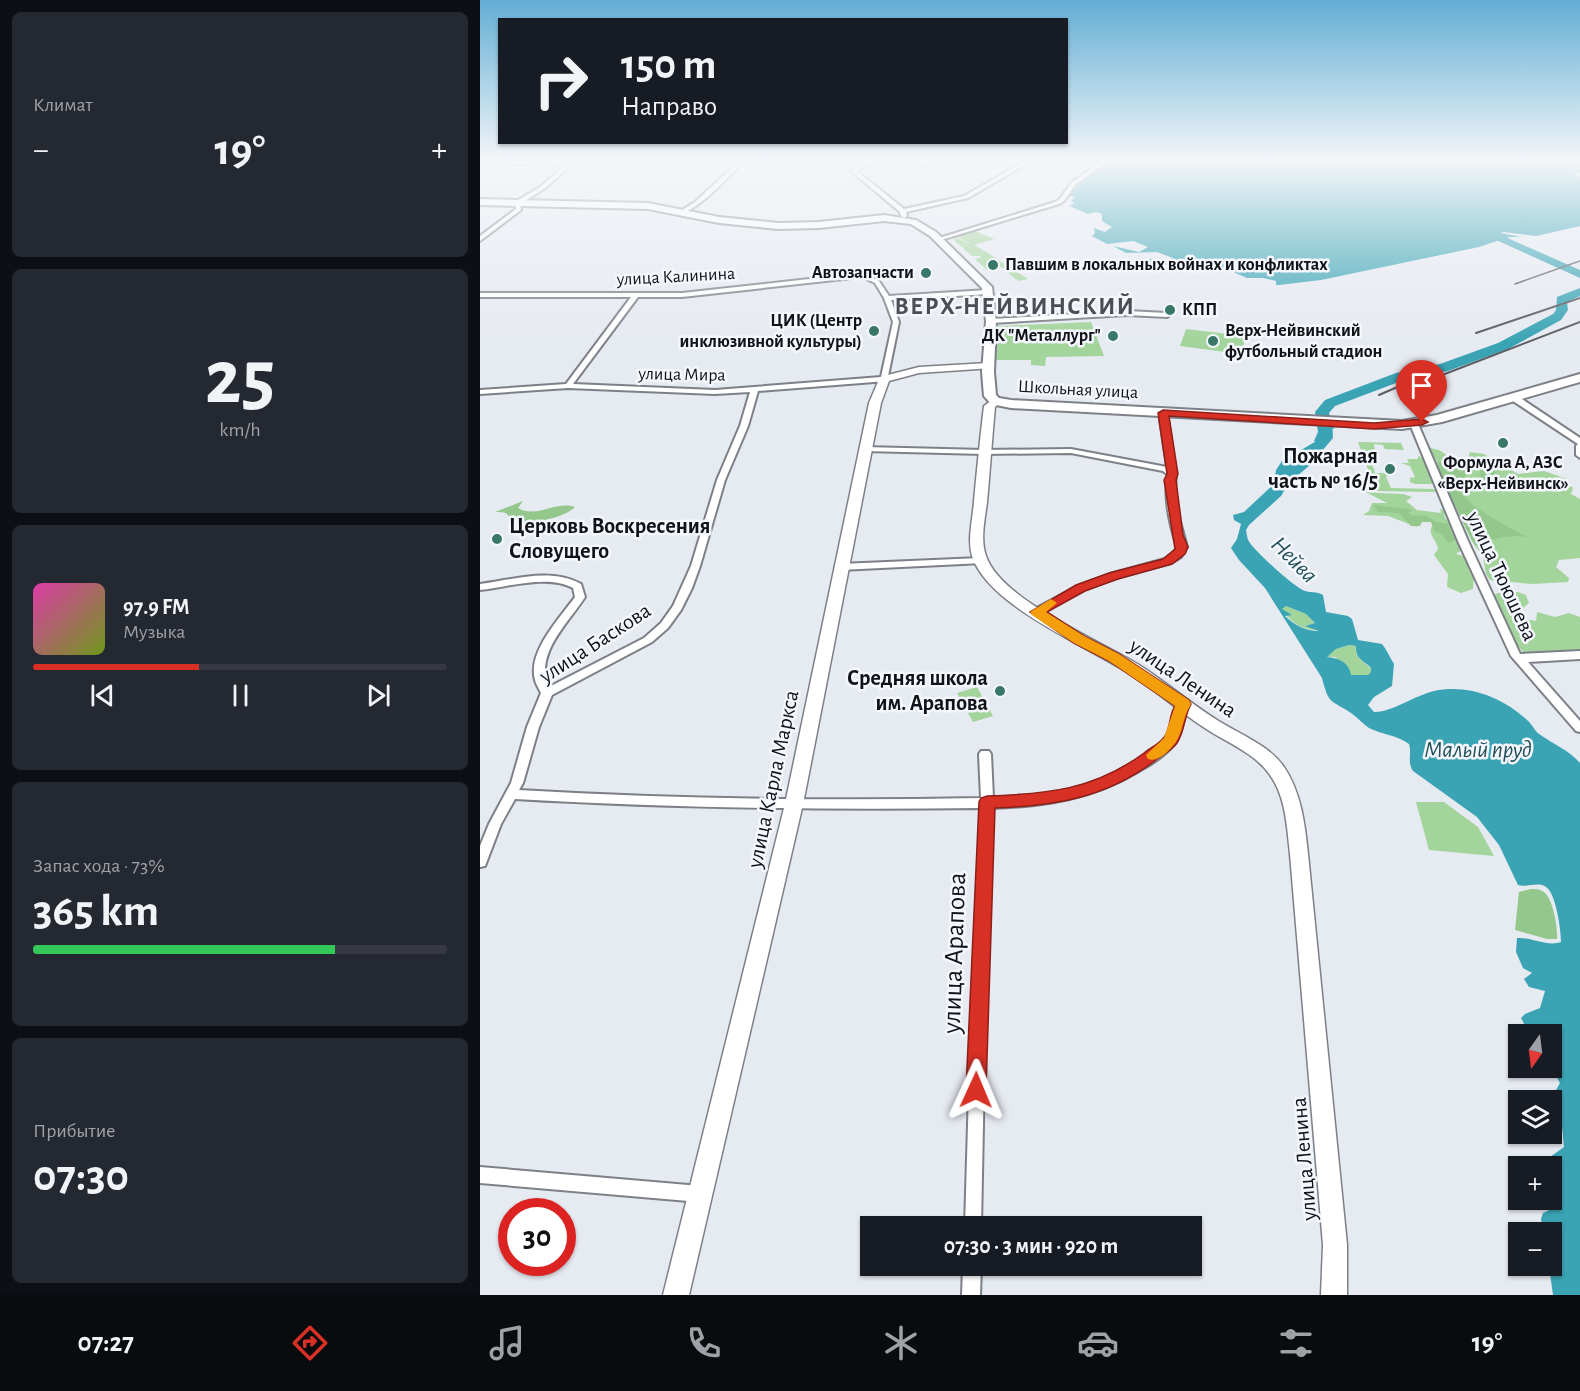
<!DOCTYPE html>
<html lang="ru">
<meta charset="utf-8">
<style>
:root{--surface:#171b24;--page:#242831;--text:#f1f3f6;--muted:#9ea1a6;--line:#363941;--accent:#d93025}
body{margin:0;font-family:"Alegreya Sans",sans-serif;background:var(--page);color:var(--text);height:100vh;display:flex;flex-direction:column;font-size:22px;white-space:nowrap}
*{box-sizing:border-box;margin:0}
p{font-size:20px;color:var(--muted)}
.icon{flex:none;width:33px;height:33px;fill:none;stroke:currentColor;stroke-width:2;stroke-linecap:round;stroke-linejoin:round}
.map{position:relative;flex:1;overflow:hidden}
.drawer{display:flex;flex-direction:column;gap:12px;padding:12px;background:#0d0f14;width:480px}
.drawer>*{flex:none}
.banner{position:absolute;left:18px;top:18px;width:570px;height:126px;border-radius:0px;box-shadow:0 2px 4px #0004;background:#171b24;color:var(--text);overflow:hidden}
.needle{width:39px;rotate:194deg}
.buttons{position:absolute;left:1028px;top:1024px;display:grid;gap:12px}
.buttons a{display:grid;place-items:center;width:54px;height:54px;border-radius:0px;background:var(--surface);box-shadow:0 2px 4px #0004;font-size:30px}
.speed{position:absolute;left:18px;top:1198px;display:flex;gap:12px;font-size:30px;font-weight:700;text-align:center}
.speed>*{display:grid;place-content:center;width:78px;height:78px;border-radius:50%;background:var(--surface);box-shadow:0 2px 4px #0004;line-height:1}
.speed .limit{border:9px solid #d22;background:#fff;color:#111}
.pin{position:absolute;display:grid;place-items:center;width:51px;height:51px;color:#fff;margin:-62px -26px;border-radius:50% 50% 50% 0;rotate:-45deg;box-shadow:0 0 6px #0007}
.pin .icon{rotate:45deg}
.me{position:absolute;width:66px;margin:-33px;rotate:1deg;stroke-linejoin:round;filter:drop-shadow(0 0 4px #0008)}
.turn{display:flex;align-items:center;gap:21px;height:126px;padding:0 24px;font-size:27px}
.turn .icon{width:78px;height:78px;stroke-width:2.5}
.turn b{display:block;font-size:42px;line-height:51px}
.big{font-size:45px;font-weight:700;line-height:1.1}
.drawer .widget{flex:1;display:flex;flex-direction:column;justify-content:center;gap:9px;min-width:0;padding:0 21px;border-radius:9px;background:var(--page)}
.drawer .dial{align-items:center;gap:0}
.dial b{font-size:78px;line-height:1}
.song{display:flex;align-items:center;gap:18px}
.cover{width:72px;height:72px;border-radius:9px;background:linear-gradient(135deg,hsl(320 70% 55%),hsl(80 70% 35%))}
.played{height:6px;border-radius:3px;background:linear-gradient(90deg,var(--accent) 40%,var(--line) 40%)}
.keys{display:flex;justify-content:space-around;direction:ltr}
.heat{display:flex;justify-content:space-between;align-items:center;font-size:33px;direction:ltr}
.charge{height:9px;border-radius:4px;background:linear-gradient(90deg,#34c759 73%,var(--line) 0)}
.trip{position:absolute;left:380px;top:1216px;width:342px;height:60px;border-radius:0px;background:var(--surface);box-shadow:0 2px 4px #0004;font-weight:700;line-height:60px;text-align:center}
.dock{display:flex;height:96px;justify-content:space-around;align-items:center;background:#090b0e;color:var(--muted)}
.dock .icon{width:42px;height:42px}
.dock .selected{color:var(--accent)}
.dock b{font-size:27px;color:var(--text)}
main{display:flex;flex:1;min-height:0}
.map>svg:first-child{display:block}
</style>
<main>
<section class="drawer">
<div class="widget"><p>Климат</p>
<div class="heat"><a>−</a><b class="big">19°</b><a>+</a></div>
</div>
<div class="widget dial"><b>25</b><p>km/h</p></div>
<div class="widget">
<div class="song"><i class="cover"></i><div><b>97.9 FM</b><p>Музыка</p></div></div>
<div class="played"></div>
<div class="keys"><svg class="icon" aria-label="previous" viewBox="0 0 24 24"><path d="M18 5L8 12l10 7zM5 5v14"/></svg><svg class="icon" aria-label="pause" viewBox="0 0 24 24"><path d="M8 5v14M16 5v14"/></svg><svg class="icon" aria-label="next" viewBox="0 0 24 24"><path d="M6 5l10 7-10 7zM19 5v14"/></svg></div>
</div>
<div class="widget"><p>Запас хода · 73%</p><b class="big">365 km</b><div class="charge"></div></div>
<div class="widget"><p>Прибытие</p><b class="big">07:30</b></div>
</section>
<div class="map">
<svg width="1100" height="1295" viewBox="0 0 1100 1295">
<rect width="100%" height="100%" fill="#e6eaf1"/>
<g fill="#a3d49b">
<path d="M493,230L514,239L494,245C513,255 529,268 548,279L538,281L521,267L507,270L495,259L500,258L501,256H492L474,240L476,238L492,245L474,235Z"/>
<polygon points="611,322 624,356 566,357 565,366 551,365 551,360 514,360 516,326"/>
<polygon points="706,329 766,336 761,354 700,346"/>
<polygon points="878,442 921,443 924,450 905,449 903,445 894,444 895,450 888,450 895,473 911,473 906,477 911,488 954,489 956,492 896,491"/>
<polygon points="946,447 959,450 973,459 987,463 990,452 1004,454 1038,474 1064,471 1087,479 1086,483 1093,488 1091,494 1100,499 1100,558 1079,560 1076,567 1089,578 1088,582 1052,584 1010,580 1006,574 1003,557 992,541 960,474 957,462"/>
<polygon points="938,456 943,458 953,481 952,484 935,484 930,482 930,478 935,477 930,466 921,463 929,463 927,459 938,459"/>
<path d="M871,476L885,480L896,493L923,494L932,497L926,501L937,510L961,513L960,509L964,510L965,518L971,524L983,549L976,554L984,556L994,575L993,589L981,593L967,587L968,574L954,555L958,549C957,539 946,535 953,524L951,522L942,521L937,527L908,516L883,515L889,511L892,503H907L878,488L870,478Z"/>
<polygon points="1022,592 1038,592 1046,595 1049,603 1039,611 1045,619 1056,621 1057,612 1075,617 1089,613 1100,617 1100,651 1044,653 1036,644 1015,597 1015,594"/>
<path d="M806,606L826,614L835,623L825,626L839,630C822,631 811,622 801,609Z"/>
<path d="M869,645L876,646C874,658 884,661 891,669L892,672L888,675H871L855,657H846L856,649Z"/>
<polygon points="497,687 513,716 493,722 477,693"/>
<polygon points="936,802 964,802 998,827 1014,856 949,850"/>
</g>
<g fill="#94c78c">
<polygon points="987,458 1004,459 1025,470 1015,471 1013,479 998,481 1001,473 998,468 987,463"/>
<path d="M964,461L987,471L988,473L978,484C980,505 1030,527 1047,537C1032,534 1009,538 999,549L992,541L960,474L957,462Z"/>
<path d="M43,501L38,508C57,519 76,500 95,507C84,518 50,525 35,521C26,518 32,511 15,512Z"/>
<polygon points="893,505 929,509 933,511 928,512 931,515 947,516 956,522 968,524 975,540 968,543 963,535 954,531 951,522 942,522 940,526 931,526 919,513 898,512"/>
<path d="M1051,889C1056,889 1061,889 1065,893C1073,900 1078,928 1077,939H1067L1035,930L1039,892Z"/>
</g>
<g fill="#3aa4b5" fill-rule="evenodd">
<path d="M631,161H1100V173L1091,171L1100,177V226L1056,236L1023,232L1021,233L1041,237H1027L1033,241L1026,242L1020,240L999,247L841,280L799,285H796V281L783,278H767L751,271L727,266L689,265L659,262C670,255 682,262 693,258L677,252L646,253L633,246L659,252L668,247L653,241L627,244L612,236L615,233L614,228L625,232L632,227L622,221V214L616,212L608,214L589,206L595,203L591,201L595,197L589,196L602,181Z"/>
<path d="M839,420L855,428L852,429L853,438L830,465L809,483L801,496L769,525L766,530C767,535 767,539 770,543C776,552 815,588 825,591C831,593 836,591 843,595L846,612L868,616L872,619L878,640L902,644C907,650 910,658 914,664L912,686L894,697L888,705L894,712C910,713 936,695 954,691C988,684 1022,697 1047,720C1052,724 1054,730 1059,734C1073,744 1089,750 1100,763V1295H1073L1069,1266H1071V1233H1064L1061,1219L1063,1213C1088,1204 1082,1175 1070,1157L1084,1147C1083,1139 1083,1130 1081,1121C1078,1112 1068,1103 1070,1093L1076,1090L1080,1083L1076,1076L1062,1068H1071V1035H1050L1041,1018L1045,1014L1060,1008L1065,991L1049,987L1044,979L1052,973L1043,968L1036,952L1037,938C1052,937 1067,947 1081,942C1081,930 1076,893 1066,887C1058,881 1047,888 1038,885L1019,845L997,817L933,771C927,762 932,754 929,744C917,735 903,735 889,728C883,724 877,717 871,713C850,699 849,705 842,678L785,588L759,560L751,548L757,539L761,524L754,520L753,515L764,512L794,484L796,470L802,461L840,439ZM806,606L826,614L835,623L825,626L839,631C825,631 815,625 805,616L812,615L802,609ZM869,645L876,646C875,659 883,660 891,668V672L888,675H871C869,662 858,658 847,657L856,649Z"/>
</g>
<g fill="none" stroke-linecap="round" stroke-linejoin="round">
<g fill="#3aa4b5" fill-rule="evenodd">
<polygon points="1007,229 1100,270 1100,278 1003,234 1002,232"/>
<path d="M1100,288V296L1087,302L1088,310L1081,320L1028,349L968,371L924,380L855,406L849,413C852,424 858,442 842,446L834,441L838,432L835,412L845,400L916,373L960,364L1018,343L1073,314L1076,310L1077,297Z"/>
</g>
<g stroke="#7d8087" stroke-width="4">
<g id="street">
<polygon points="0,161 88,163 90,161 96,161 64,189 40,204 41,210 0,241 0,236 36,209 35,202 60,187 85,165 0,163"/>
<path d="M259,161H264C250,175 217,212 199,214V212L215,202Z"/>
<polygon points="388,161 394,161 377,171 424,209 484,196 545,161 551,161 488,198 426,212 427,216 424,218 421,216 420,212 371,171"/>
<polygon points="413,161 462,161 446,165"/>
<polygon points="622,161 628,161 595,185 584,201 579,204 461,240 456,239 575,202 580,199 591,183"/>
<path d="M383,273L399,281L409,296L508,290L511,292L508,294L411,300L419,322L407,381L278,391L268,426L245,480L220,566L212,588L201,610L188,628L172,642L72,695L59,727L43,783L39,790C193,799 347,801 501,798L499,754L501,751H509L511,754L513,798C568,796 612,790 659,760C669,753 680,746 687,736C694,726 693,712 699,701H707L709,704C703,717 703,731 695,743C686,755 672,764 659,771C613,799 565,806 513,808L505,1022L501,1227H485L491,1022L501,808C345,810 190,808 35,799L21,824L5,866L0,867V846L9,824L31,783L47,727L61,693C59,689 56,684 55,680C47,652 80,618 95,597L93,588C69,574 27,587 0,590V584C32,580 71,567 101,584L105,597C89,622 53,655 69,687L164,638L181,623L193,606L211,566L237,480L260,426L270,392L235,394L88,388L0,394V390L86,384L151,297H0V293H202ZM382,277L395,283L404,298L413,322L401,377L235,390L93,384L158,297H202Z"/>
<polygon points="647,311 687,313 690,315 687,317 647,315 511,323 508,321 511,319"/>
<polygon points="1030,395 1036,395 1100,438 1100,458 1096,455 1096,446 1098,444 1030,399"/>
<path d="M680,411H686L687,413L696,474L695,490L697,511L707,547L701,557L691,563L636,578L604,590L557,615L552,612L553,610L598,586L630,574L685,559L694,553L697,547C690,525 683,498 688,475L683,471L591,453L504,454L384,451L380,449L384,447L504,450L591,449L687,467L679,413Z"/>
<polygon points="931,422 937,422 938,424 988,541 1040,654 1100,651 1100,659 1048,662 1100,721 1100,732 1096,731 1031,656 978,541 930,424"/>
<polygon points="500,558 503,559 505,561 503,563 360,570 355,567 360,564"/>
<polygon points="0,1167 220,1186 226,1188 228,1194 226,1200 220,1202 0,1183"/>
<polygon points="483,1266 501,1266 500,1295 482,1295"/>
</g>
</g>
<g stroke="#7d8087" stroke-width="3">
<g id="secondary">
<polygon points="508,363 512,364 512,368 439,373 409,381 401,403 323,804 209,1295 183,1295 305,804 389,403 400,377 439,367"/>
<path d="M515,398L521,401L515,407C512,438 510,470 507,502C505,519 500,539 506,556C521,600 620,641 659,665C686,682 710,703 737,720C759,734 789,745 804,767C821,792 825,824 828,854L867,1245V1295H841L843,1245L810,854C807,828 806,797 790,775C776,754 748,743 728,730C701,713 677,691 650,674C607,646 508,606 492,556C487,539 493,518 494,501C497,469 500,438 504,406Z"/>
</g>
</g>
<g stroke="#7d8087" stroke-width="4">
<polygon id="primary" points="0,199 168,203 239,217 298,223 339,222 404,215 436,220 456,232 512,287 516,321 514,372 516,395 519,398 531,400 922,421 957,415 1100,374 1100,382 962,422 922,429 531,408 511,404 504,396 502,372 506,321 502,288 450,236 431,224 404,221 339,228 298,229 239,223 168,209 0,205"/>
</g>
<use href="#street" fill="#fff" fill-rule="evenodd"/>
<use href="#secondary" fill="#fff" fill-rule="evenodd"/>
<use href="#primary" fill="#fff" fill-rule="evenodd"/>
<polyline stroke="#5a5c60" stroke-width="1.5" points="1035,284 1100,261"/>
<g stroke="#5a5c60" stroke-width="2">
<polyline points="996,333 1100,298"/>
<polyline points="921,394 957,377 1100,322"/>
<polyline points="899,395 929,382"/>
</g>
</g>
<linearGradient id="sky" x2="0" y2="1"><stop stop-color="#62aed4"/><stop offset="0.47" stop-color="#f4f6f9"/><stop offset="1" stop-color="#f4f6f9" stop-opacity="0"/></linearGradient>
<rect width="1100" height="342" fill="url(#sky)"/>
<path fill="#d93025" stroke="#8d1f18" stroke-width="1.5" d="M683,410L894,423L942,419L948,422L942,425L894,429L689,416L698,474L696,480L703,535L708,547L705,554L692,564L638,579L605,591L567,612L604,636L639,654L709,700L711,704C704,716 705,731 697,743C692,750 682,755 676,760C626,798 575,806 515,808L506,1090L503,1097L496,1100L489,1097L486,1090L499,802L501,798L507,796C567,794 614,790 664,753C670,748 681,743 685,736C691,726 689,715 695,706L629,661L594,643L550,612L596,585L629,573L683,559L695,549L684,480L687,474L678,413Z"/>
<path fill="#f59e0b" d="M571,599L577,603L566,612L604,636L639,654L709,700L711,704C699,724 706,736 685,754C679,758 675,761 668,759L666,755L684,738L695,706L629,661L594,643L552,615L550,612Z"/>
<g fill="#397866" stroke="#f4f7fe" stroke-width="2">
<circle cx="513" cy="265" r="6"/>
<circle cx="446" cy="273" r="6"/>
<circle cx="690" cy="310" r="6"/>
<circle cx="394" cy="331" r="6"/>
<circle cx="633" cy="336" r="6"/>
<circle cx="733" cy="341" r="6"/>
<circle cx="1023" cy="443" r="6"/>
<circle cx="910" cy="469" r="6"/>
<circle cx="17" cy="539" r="6"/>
<circle cx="520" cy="691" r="6"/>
</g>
<g text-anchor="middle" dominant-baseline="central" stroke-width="5" stroke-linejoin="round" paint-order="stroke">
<g font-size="18" font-weight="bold" fill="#121316" stroke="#f4f7fe" text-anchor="start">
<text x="525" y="265">Павшим в локальных войнах и конфликтах</text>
<text x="434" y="273" text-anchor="end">Автозапчасти</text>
<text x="702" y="310">КПП</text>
<text x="382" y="321" text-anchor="end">ЦИК (Центр<tspan x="382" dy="21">инклюзивной культуры)</tspan></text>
<text x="745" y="331">Верх-Нейвинский<tspan x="745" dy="21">футбольный стадион</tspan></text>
<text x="621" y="336" text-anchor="end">ДК "Металлург"</text>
<text x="1023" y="463" text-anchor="middle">Формула А, АЗС<tspan x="1023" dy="21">«Верх-Нейвинск»</tspan></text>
</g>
<g font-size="18" fill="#121316" stroke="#f4f7fe">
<text transform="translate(196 277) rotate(-3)">улица Калинина</text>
<text transform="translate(202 375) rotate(1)">улица Мира</text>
<text transform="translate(598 390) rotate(3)">Школьная улица</text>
</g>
<g font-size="22" font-weight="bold" fill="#121316" stroke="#f4f7fe" text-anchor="end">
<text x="898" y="456">Пожарная<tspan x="898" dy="25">часть № 16/5</tspan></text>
<text x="29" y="526" text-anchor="start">Церковь Воскресения<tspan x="29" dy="25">Словущего</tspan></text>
<text x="508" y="678">Средняя школа<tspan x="508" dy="25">им. Арапова</tspan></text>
</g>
<g font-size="22" fill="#121316" stroke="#f4f7fe">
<text transform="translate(1022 576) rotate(65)">улица Тююшева</text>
<text transform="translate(115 643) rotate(-33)">улица Баскова</text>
<text transform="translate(703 678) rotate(34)">улица Ленина</text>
<text transform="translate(293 779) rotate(-78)">улица Карла Маркса</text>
<text transform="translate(824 1159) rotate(-95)">улица Ленина</text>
</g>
<g font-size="24" font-weight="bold" letter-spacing="1.5" fill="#4b4e53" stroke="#f4f7fe">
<text x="535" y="307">ВЕРХ-НЕЙВИНСКИЙ</text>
</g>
<g font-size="24" font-style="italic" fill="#245158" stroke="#f4f7fe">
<text transform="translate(814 560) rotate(45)">Нейва</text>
<text x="998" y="750">Малый пруд</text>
</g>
<g font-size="27" fill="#121316" stroke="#f4f7fe">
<text transform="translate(474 953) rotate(-88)">улица Арапова</text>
</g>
</g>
</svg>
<div class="buttons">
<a><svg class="needle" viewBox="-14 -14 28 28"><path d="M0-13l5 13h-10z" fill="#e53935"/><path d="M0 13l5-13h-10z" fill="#9ea1a6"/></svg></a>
<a><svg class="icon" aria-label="layers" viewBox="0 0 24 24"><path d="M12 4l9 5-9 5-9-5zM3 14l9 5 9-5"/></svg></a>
<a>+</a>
<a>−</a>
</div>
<div class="speed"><div class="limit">30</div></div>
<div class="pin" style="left:942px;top:422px;background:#d93025"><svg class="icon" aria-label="arrive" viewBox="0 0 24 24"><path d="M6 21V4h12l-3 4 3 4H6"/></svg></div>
<svg class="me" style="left:496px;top:1090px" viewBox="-20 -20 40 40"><path d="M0-17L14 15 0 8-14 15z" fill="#d93025" stroke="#fff" stroke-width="4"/></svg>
<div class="trip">07:30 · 3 мин · 920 m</div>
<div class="banner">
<div class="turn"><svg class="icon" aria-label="right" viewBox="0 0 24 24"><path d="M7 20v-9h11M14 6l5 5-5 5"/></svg><div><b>150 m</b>Направо</div></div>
</div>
</div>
</main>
<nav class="dock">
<b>07:27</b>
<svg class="icon selected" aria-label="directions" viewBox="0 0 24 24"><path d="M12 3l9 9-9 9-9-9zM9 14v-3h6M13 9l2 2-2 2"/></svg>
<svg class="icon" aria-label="music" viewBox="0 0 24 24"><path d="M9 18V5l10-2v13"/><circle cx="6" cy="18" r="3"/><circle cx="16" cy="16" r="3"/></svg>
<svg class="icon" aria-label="phone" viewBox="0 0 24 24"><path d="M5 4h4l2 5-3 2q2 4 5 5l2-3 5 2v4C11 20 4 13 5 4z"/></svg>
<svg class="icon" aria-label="climate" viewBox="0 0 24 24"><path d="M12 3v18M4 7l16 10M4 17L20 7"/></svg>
<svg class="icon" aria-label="car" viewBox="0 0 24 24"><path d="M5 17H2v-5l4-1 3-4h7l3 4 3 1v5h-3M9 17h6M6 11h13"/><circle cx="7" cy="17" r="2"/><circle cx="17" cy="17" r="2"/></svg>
<svg class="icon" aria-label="filters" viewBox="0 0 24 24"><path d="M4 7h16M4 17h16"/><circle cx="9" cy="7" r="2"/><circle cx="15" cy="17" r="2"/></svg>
<b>19°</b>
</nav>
